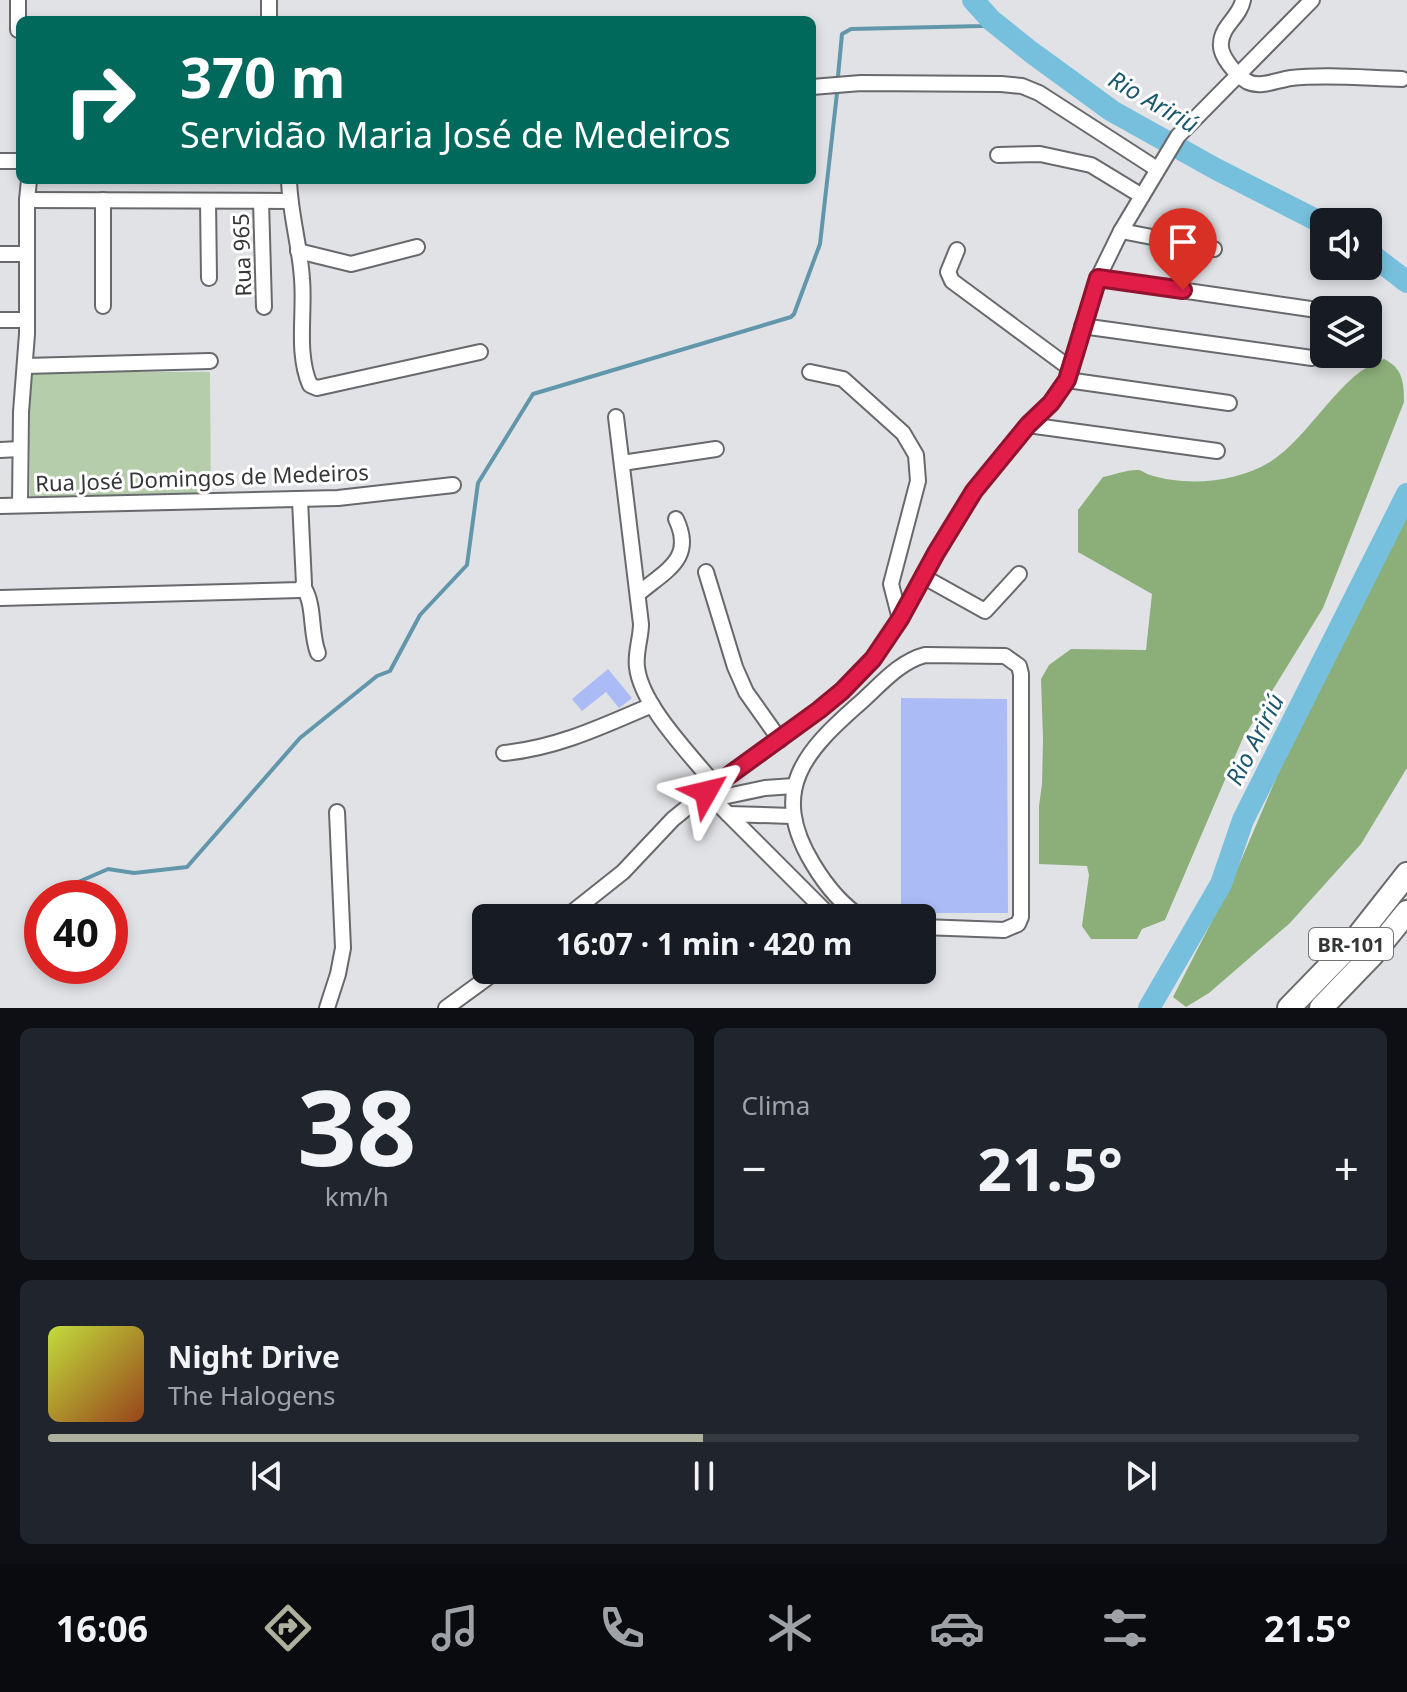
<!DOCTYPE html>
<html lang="pt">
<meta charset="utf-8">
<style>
:root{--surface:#171b24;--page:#20242c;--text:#f1f3f6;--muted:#9ea1a6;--line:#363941;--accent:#adb09c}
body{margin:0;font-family:"Noto Sans",sans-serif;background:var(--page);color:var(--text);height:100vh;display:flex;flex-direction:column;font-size:30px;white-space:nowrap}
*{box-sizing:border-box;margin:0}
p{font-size:26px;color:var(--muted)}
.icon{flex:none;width:44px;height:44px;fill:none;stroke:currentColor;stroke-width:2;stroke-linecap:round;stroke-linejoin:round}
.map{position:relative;height:1008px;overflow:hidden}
.details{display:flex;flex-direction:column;gap:20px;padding:20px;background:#0d0f14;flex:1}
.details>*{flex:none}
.guide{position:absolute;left:16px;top:16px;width:800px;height:168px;border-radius:12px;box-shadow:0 4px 12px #0003;background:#00695c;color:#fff;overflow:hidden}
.fabs{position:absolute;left:1310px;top:208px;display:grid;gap:16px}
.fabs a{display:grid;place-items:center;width:72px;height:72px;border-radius:12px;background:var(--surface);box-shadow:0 4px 12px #0003;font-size:40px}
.speed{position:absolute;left:24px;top:880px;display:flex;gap:16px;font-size:40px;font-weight:700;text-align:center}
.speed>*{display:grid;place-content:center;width:104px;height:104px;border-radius:50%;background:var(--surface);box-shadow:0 4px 12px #0003;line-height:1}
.speed .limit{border:12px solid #d22;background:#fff;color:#111}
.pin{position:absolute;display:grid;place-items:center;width:68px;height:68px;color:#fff;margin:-82px -34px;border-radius:50% 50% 50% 0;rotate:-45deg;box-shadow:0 0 8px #0007}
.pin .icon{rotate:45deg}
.me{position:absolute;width:88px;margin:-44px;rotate:53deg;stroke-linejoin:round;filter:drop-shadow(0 0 6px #0008)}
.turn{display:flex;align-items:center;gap:28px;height:168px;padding:0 32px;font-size:36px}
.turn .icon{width:104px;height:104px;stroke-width:2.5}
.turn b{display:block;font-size:56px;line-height:68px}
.big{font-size:60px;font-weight:700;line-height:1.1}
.details .widget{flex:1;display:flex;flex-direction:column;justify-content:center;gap:12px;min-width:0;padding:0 28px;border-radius:12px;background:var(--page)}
.details .dial{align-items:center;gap:0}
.dial b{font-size:104px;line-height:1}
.song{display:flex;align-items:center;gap:24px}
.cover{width:96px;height:96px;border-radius:12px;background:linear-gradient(135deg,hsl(70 70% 55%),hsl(20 70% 35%))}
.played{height:8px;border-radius:4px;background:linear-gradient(90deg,var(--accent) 50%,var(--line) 50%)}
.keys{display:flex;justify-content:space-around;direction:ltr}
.heat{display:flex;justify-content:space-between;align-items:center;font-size:44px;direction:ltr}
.details .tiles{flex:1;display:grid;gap:20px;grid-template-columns:1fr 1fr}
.widget:last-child{grid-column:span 2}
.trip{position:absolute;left:472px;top:904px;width:464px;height:80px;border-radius:12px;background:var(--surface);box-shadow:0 4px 12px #0003;font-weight:700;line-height:80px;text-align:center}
.tab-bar{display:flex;height:128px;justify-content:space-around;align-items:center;background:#090b0e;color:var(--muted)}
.tab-bar .icon{width:56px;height:56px}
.tab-bar .current{color:var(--accent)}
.tab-bar b{font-size:36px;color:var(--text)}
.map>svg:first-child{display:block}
</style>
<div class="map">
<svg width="1407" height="1008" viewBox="0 0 1407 1008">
<rect width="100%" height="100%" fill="#e1e2e6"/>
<polygon fill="#b6cdab" points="29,372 210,372 211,495 30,496"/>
<g fill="#8caf7a">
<path d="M1384,359C1403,368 1404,383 1404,402L1323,608L1242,740L1165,920L1142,929L1137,939H1091L1082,926L1089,875L1087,866L1039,864V806L1042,784L1043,739L1041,679L1049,665L1071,649L1146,650L1152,594L1078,552V510L1103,477C1113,475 1129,469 1139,470C1143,471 1146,474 1150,475C1188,487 1237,482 1270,462C1310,437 1341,372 1384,359Z"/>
<polygon points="1407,501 1407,768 1361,844 1290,923 1209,993 1186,1007 1173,997 1231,884 1280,769"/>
</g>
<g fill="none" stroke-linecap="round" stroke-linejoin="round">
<g stroke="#6297ab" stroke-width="4">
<polyline points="838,76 842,34 851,29 982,26 989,24 991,20"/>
<polyline points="51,894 108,869 134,873 187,867 300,738 377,676 390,671 420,615 467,565 478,483 533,394 791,317 794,314 820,244 837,93"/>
</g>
<g stroke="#76c0dd" stroke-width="22">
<polyline points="973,0 991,20 1031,52 1112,111 1216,169 1324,224"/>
<polyline points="1368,252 1407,282"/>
<polyline points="1149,1008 1221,884 1243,820 1407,494"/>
</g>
</g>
<g fill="#aabbf5">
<polygon points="608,669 632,698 619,708 606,692 582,711 572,699"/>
<polygon points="901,698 1007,699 1008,913 901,913"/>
</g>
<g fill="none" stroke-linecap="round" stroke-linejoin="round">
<g stroke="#68696c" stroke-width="18">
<g id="minor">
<polyline points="18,0 18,30 20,30"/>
<polyline points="269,0 269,20"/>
<path d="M1243,0C1240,17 1222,25 1221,43C1219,56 1237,76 1248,82C1261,88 1277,80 1291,78C1327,74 1365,78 1402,79"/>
<polyline points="812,87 861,83 1001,84 1022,86 1039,93 1157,169"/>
<polyline points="998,155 1040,154 1091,165 1142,196"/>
<polyline points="0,161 20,161"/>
<path d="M289,180C290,214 300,246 302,279C305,313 296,353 310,385L317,388L480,352"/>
<polyline points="27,200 290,201"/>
<polyline points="103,200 103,306"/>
<polyline points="208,201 209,278"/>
<polyline points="261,201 264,307"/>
<polyline points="1121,231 1214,249"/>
<polyline points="957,250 948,272 952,281 1071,369"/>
<polyline points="298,251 351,264 417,247"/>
<polyline points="0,254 27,254"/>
<polyline points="1098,278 1324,311"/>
<polyline points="0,320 27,320"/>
<polyline points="1082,326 1312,358"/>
<polyline points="25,366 210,361"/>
<polyline points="810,372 843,379 903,433 916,455 918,481 891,584 900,619"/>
<polyline points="1067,380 1229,403"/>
<path d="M616,417L641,624C641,638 635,653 637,667C641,705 690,754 715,785"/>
<polyline points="1028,425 1217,451"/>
<polyline points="0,450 20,449"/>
<polyline points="622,463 716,449"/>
<polyline points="20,505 21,412 27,334 27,200 29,180"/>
<polyline points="0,506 338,498 453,485"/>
<polyline points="706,572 735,667 746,692 780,740"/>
<polyline points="924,577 985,611 1019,574"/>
<path d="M304,588C315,606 310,633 318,653"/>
<path d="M638,594C666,570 695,559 676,519"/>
<polyline points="0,598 300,590 304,584 300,500"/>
<path d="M504,753C557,748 603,726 652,705"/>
<polyline points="706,792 832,918"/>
<polyline points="713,799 765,788 794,786"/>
<polyline points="728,814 792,816"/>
<polyline points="565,918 623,872 673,819 715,785 819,710 842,691 873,659 900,619 936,553 974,491 1028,425 1051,403 1067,380 1098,278 1121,231 1178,136 1312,0"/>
<path d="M862,918C842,905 825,884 813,864C768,790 805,751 861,702C881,684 899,662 925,655L1005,656L1019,666L1021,674V917L1018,924L1004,930L922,927"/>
<polyline points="327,1008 338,974 343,948 337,812"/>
<polyline points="446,1008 498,970"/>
</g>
</g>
<g stroke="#68696c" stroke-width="26">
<g id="highway">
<polyline points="1289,1008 1355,940 1407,874"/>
<polyline points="1321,1008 1372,955 1407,912"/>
</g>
</g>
<g stroke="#9c9d9f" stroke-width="2" stroke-dasharray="2 6" stroke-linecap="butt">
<polyline points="205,180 205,187"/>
<polyline points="251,180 251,188"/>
</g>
<use href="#minor" stroke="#fff" stroke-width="14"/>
<use href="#highway" stroke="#fff" stroke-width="22"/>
</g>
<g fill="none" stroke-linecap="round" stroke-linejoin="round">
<g stroke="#92132f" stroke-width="20">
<polyline id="route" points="706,792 819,710 842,691 873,659 900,619 936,553 974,491 1028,425 1051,403 1067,380 1098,278 1183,290"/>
</g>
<use href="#route" stroke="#e11d48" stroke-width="14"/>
</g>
<g text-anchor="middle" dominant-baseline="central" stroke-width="6" stroke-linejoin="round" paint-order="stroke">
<rect fill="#fff" stroke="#727273" stroke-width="2" x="1309" y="928" width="84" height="32" rx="6"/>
<g font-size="20" font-weight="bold" fill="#353637">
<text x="1351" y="944">BR-101</text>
</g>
<g font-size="22" fill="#353637" stroke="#fff">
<text transform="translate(241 255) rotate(-92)">Rua 965</text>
<text transform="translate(202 477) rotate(-2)">Rua José Domingos de Medeiros</text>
</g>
<g font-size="24" font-style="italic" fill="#1c586d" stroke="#fff">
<text transform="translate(1154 101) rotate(30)">Rio Aririú</text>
<text transform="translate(1254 739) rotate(-63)">Rio Aririú</text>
</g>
</g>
</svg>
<div class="fabs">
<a><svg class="icon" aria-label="sound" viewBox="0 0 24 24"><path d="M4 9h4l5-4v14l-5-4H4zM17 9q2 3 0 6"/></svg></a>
<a><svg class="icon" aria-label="layers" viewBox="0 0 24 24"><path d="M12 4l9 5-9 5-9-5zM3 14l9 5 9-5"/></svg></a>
</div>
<div class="speed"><div class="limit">40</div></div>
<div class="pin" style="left:1183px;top:290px;background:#d93025"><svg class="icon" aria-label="arrive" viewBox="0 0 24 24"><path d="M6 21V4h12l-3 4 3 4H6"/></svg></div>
<svg class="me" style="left:706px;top:792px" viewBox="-20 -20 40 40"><path d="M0-17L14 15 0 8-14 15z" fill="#e11d48" stroke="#fff" stroke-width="4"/></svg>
<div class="trip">16:07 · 1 min · 420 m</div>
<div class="guide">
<div class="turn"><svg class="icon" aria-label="right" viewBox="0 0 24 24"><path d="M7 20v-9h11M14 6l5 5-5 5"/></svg><div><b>370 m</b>Servidão Maria José de Medeiros</div></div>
</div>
</div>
<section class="details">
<div class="tiles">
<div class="widget dial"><b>38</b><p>km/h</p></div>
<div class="widget"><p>Clima</p>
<div class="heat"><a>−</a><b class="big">21.5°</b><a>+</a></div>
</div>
<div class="widget">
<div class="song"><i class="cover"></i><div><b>Night Drive</b><p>The Halogens</p></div></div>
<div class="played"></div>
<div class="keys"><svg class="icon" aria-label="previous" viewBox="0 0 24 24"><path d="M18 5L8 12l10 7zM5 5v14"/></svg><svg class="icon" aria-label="pause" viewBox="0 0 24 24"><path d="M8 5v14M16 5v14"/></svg><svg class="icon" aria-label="next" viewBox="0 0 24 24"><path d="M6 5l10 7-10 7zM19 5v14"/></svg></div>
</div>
</div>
</section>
<nav class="tab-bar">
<b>16:06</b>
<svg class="icon current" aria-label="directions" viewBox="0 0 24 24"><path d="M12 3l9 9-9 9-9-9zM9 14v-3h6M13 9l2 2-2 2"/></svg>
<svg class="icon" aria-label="music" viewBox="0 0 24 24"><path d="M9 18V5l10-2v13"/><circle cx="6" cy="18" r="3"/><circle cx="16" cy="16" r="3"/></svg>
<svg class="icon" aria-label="phone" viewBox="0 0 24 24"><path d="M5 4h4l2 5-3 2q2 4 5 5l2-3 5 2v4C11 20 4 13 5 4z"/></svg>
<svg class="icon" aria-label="climate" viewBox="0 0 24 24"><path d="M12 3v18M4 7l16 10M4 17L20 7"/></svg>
<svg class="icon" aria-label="car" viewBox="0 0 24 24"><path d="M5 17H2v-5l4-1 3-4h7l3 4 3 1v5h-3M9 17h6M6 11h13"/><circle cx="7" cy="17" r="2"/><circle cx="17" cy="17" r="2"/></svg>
<svg class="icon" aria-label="filters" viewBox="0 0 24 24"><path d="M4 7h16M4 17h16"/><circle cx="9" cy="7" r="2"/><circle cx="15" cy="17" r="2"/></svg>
<b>21.5°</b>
</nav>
